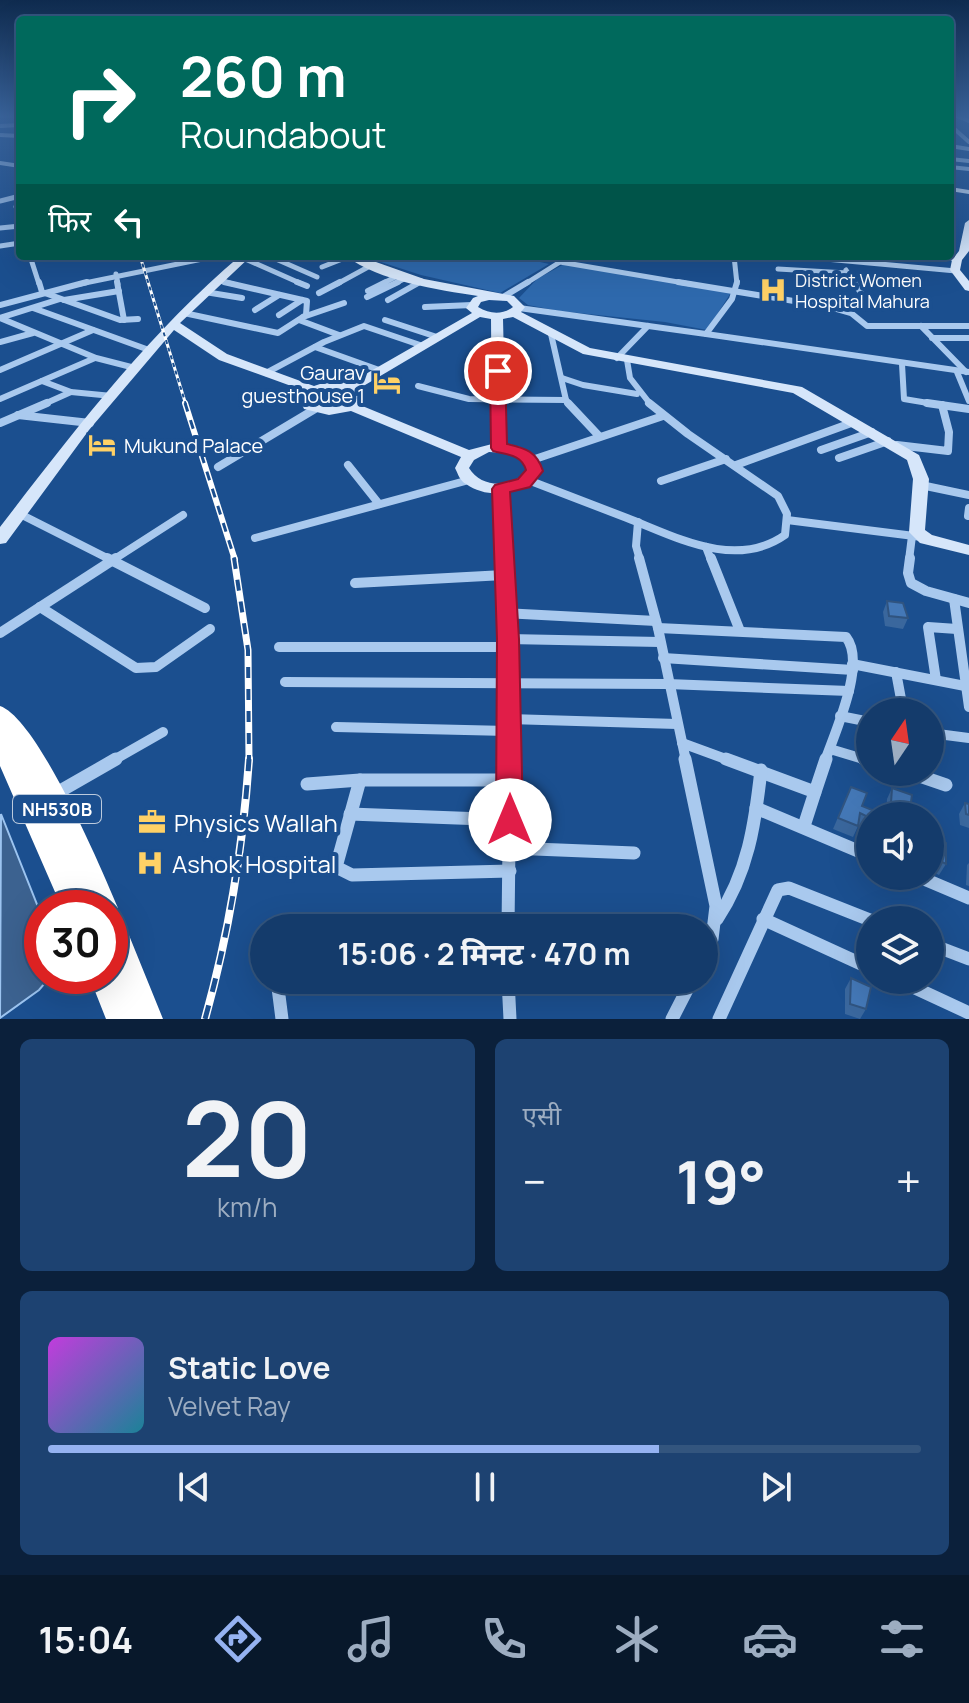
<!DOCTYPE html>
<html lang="hi">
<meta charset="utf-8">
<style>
:root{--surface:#143b6b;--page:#1d4271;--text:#f1f3f6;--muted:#9dadc1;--line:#33557e;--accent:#95b2f1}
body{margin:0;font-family:Manrope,"Noto Sans Devanagari",sans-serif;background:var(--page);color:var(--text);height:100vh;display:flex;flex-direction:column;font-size:30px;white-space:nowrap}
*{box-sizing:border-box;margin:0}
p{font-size:26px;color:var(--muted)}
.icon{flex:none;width:44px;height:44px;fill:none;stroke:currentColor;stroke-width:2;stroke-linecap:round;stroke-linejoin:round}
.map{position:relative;height:1019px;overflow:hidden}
.panel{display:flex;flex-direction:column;gap:20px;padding:20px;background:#0b203b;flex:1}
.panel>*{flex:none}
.banner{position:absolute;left:16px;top:16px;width:938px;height:244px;border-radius:8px;box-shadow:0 8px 32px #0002,0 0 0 2px var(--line);background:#00695c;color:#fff;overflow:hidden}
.needle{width:52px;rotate:13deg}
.tools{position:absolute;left:856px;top:698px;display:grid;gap:16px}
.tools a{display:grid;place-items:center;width:88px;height:88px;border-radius:50%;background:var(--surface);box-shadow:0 8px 32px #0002,0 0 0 2px var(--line);font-size:40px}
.speed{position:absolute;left:24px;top:890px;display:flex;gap:16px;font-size:40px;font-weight:700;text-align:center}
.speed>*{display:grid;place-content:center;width:104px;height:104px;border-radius:50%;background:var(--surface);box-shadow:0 8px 32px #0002,0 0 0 2px var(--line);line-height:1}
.speed .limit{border:12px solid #d22;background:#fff;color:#111}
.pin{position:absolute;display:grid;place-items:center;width:68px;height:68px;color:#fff;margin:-34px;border:4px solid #fff;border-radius:50%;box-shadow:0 2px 8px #0007}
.me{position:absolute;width:88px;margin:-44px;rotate:0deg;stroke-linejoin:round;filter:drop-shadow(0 0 6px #0008)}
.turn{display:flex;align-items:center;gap:28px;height:168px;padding:0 32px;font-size:36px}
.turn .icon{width:104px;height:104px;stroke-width:2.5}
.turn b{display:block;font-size:56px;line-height:68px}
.then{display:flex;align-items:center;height:76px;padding:0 32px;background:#0003;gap:16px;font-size:30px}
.big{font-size:60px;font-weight:700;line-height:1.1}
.panel .tile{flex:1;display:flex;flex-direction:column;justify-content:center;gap:12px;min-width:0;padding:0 28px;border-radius:12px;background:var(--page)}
.panel .dial{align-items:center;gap:0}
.dial b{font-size:104px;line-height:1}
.song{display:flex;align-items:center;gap:24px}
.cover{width:96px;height:96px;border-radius:12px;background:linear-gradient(135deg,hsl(290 70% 55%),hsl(190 70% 35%))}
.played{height:8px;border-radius:4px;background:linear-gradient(90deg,var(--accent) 70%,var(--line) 70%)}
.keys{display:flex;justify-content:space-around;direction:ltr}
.heat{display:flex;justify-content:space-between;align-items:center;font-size:44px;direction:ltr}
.panel .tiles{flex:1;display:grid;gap:20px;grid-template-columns:1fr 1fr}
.tile:last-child{grid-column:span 2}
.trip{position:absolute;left:250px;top:914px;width:468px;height:80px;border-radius:40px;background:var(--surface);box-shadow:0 8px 32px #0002,0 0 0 2px var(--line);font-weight:700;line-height:80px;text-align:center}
.menu{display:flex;height:128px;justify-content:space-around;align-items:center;background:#08182b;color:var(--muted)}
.menu .icon{width:56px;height:56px}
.menu .active{color:var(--accent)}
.menu b{font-size:36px;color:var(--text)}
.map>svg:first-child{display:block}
</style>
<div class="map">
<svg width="969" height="1019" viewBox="0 0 969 1019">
<rect width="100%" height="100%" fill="#1b4f8f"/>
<g fill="#2e69ad">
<polygon points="362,256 514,256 549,264 500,293 421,275"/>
<polygon points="566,263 732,291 707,330 665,322 559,311 528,305 519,298 537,279"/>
</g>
<polygon fill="#3c6290" stroke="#9cc4f0" stroke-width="2" points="1,814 42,917 42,976 51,976 39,990 0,1018"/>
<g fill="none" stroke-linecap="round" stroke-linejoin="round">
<g stroke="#a9c9ee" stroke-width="4">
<polyline points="957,116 969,121"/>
<polyline points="950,125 969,142"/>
<polyline points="0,126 20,125"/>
<polyline points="0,135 20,136"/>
<polyline points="950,146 969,149"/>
<polyline points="950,159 969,161"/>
<polyline points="0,163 20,166"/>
<polyline points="950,167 969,169"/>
</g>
<g stroke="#a9c9ee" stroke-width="5">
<polyline points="0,201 20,196"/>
<polyline points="16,207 20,206"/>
<polyline points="0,228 20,226"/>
<polyline points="0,246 20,243"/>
<polyline points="30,256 39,284"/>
<polyline points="269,256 317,277"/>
<polyline points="734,256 737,284"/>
<polyline points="793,256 956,271"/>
<polyline points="945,256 957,260"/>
<polyline points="243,258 302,284"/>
<polyline points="322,267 350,256"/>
<polyline points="778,269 847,273"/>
<polyline points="846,270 855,284"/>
<polyline points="116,274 118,284"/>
<polyline points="217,280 233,284"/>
<polyline points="80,284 217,256"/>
<polyline points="337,284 370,266"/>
<polyline points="382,284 399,275"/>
<polyline points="394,284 408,277"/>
<polyline points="416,284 421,281"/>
<polyline points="525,284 560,262 690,284"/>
</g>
<g stroke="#a9c9ee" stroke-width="6">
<polyline points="39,282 42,292 120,320 138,319"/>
<polyline points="117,282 124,320"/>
<polyline points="297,282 307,286"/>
<polyline points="678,282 830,307 851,313 867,326 969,326"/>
<polyline points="854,282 865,299"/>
<polyline points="368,291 386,282"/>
<polyline points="205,292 242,298"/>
<polyline points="319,293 340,282"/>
<polyline points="367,297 398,282"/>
<polyline points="503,297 528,282"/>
<polyline points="64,300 119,291"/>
<polyline points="388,300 420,282"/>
<polyline points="0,305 87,282"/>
<polyline points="425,307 472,305"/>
<polyline points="33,308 149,350"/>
<polyline points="519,308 706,334 732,299 737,282"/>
<polyline points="255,310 279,295"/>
<polyline points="184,313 278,333 306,315 307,301 224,282"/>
<polyline points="279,315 302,300"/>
<polyline points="303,317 344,303"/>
<polyline points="0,318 96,358 135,368"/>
<polyline points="0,318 60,299"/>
<polyline points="299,320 339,335"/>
<polyline points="385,320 437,337"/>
<polyline points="921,326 966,372"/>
<polyline points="551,334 566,400 570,405"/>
<polyline points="706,334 969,372"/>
<polyline points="932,338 969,338"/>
<polyline points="0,342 33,333"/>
<polyline points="315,347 382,371"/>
<polyline points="617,358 648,326"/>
<polyline points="627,360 630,378 651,405"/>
<polyline points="902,364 904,399 940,405"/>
<polyline points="0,370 93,330"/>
<polyline points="957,372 969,401"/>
<polyline points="266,373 324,342 364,326 423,346"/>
<polyline points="562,378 583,385 637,394"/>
<polyline points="42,381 71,392 112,396"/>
<polyline points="418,386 469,399 566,400"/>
<polyline points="0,399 95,358"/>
<polyline points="42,405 71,392"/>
</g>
<g stroke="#a9c9ee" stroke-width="8">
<polyline points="568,403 599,436"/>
<polyline points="927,403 969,409"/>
<polyline points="18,415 90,423"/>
<polyline points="0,423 47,403"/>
<polyline points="897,445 948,451 949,432 942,405"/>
<polyline points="821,450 872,432"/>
<polyline points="839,458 888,441"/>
<polyline points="532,460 663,416"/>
<polyline points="348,465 379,504"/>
<polyline points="736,465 854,422"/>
<polyline points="218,467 315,409"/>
<path d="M528,480C561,493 594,505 627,518C676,537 735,570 785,535L787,514L778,496L688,434L649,403"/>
<polyline points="661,481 726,459"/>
<polyline points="921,485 969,495"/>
<polyline points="501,489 504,560"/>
<polyline points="20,514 111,560"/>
<polyline points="968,516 969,508"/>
<polyline points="787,520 922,537"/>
<polyline points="638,522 636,546 640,560"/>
<polyline points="255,538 469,480"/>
<polyline points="706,547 711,560"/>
<polyline points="113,560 183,515"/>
<polyline points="909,560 912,536"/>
</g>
<g stroke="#a9c9ee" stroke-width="10">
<polyline points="107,558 205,608"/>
<polyline points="504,558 510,761"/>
<polyline points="639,558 658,628 686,761"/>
<polyline points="711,558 740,631"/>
<polyline points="910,558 908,573 911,583 926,591 969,603"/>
<polyline points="355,583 504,575"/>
<polyline points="954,599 969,707"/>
<polyline points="40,607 136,668 156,667 210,629"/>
<polyline points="505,613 656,621"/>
<path d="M658,628L846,637C867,663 835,732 825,761"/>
<polyline points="0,633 116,558"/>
<polyline points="508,639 660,642"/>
<polyline points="279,647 508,647"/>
<polyline points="663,658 853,670"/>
<polyline points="852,664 965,686"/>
<polyline points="896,672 901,699"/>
<polyline points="936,680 928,627 957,629"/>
<polyline points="285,682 668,684 849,691"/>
<polyline points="840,716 870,722"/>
<polyline points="509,719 677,724"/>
<polyline points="336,727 508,731"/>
<polyline points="930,733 969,738"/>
<polyline points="682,743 731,761"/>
<polyline points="830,749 870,761"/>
<polyline points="112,761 163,732"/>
</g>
<g stroke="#a9c9ee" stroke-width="13">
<polyline points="685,759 716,906 712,939 704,955"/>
<polyline points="726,759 815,792 826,759"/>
<polyline points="864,759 870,761"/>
<polyline points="908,772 946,785"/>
<polyline points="360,780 336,867 352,875 510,871"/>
<polyline points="307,784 360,780 510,780"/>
<polyline points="55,794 116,759"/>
<polyline points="756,808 870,856"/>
<polyline points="350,814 510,820"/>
<polyline points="804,826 815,792"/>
<polyline points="510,848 634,853"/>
<polyline points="917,876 969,898"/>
<path d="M717,919C748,873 755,824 761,770"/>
<polyline points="763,919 870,968"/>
<polyline points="508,928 510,759"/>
<polyline points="930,944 969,959"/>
<polyline points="277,980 282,1019"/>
<polyline points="508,980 510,1019"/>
<polyline points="898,980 969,1013"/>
<polyline points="672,1019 692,980"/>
<polyline points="719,1019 778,890 789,888 870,920"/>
</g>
<g fill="#d6e6fa" fill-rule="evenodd">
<polygon points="950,187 969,190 969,194 950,191"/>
<polygon points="969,220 969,251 962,260 960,270 969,281 969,291 965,290 950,270 952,260 959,251 965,223"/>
<path d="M240,256H251L180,323L227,354L314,386L329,381L350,383L472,313L466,308L473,298L478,296C438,290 379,281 346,256H359L424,279L514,296L525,307L521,312L590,348L802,387L919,455L929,479L925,530L932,535L969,545V555L920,543L909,532L913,479L907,460L793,393L583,354L513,317L503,319L506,444C525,446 535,454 543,471C526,494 490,501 466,484C460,481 458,474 455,468L461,457L351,411L329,415L304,409L299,398L305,391L219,360L174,330L89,430L6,543L0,544V527C74,431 147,335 240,256ZM489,300L507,301L513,307C502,315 490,314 478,307L481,302ZM480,317L491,319L492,444L469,450L360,405L366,398L360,388ZM330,389L348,391L352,397L336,407L315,404L313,399L319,393ZM489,452L508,453L523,460L527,471C512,488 482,489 469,468L474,460Z"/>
</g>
<path fill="#fff" fill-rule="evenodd" d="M0,706C38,719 101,868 118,908L115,916L122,918L163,1019H106L89,976H110V908H62L0,766Z"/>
<g stroke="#fff" stroke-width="3">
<polyline id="rail-far3" points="140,256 186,405"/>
</g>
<g stroke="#fff" stroke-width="6">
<polyline id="rail-far2" points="185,403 235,560"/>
</g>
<g stroke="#fff" stroke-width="7">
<polyline id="rail-far1" points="234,558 248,650 249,761"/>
</g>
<g stroke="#fff" stroke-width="8">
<path id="rail" d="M205,1019C229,933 243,848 249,759"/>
</g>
<use href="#rail-far3" stroke="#1b4f8f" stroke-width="2" stroke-dasharray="4" stroke-linecap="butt"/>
<use href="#rail-far2" stroke="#1b4f8f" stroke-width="3" stroke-dasharray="9" stroke-linecap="butt"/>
<use href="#rail-far1" stroke="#1b4f8f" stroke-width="4" stroke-dasharray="11" stroke-linecap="butt"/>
<use href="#rail" stroke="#1b4f8f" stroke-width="5" stroke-dasharray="14" stroke-linecap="butt"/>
</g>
<g fill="#3a679d">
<polygon points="887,601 908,618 903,629 885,626 883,612"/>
<polygon points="930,736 939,754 933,766 930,765"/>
<polygon points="851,787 862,806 870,816 870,831 858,826 853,837 833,829"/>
<polygon points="892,788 910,809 907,816 893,816 886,814 887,799"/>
<polygon points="965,803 969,804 969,828 960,825 959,814"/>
<polygon points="930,837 946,864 939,875 930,870"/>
<polygon points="969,863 969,886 966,885 967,865"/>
<polygon points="851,978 866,1009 860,1019 845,1014 845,989"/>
</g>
<g fill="#4478b7" stroke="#305480" stroke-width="2">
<polygon points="887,601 903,603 908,618 889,616"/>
<polygon points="930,736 937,737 939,754 930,752"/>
<polygon points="851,787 867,793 862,806 887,816 870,816 870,818 860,813 858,826 838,818"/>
<polygon points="892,788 912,795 910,809 891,803"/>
<polygon points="965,803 969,804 969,815 966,814"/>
<polygon points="930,837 946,843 946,864 930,856"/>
<polygon points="851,978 871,987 866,1009 850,1004"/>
</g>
<linearGradient id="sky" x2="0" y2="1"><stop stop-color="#0f2b4f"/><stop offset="0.45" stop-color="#39639b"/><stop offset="1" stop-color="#39639b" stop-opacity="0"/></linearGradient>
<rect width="969" height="259" fill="url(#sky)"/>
<path fill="#e11d48" stroke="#92132f" stroke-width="2" d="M498,367L505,371L507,444C526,448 537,452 543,471L530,487L510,492L519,639L523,820L519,828L510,832L500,828L496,820L497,639L492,489L495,485L518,479L526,470C521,454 507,455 493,451L491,448L490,371Z"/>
<defs>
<g id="hospital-bare" transform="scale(2.16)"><path d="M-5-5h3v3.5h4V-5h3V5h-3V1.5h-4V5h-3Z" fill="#ffd166" stroke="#1b4f8f" stroke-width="2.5" paint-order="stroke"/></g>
<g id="hotel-bare" transform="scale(2.16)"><path d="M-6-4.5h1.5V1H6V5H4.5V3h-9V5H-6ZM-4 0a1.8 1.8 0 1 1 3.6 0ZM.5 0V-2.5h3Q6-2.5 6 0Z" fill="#ffd166" stroke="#1b4f8f" stroke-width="2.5" paint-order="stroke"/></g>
<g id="office-bare" transform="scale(2.16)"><path d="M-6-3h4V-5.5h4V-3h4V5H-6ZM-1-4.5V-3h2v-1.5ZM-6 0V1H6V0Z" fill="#ffd166" stroke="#1b4f8f" stroke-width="2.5" paint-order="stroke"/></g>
</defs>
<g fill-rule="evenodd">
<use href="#hospital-bare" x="773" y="290"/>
<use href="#hotel-bare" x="387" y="383"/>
<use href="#hotel-bare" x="102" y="445"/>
<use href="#office-bare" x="152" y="822"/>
<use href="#hospital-bare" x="150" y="863"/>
</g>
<g text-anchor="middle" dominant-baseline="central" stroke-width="8" stroke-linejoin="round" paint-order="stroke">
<g font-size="18" fill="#fff" stroke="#1b4f8f" text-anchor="start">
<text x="795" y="280">District Women<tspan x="795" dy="21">Hospital Mahura</tspan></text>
</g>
<rect fill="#1b4f8f" stroke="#bbcadd" stroke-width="2" x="13" y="795" width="88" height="28" rx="6"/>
<g font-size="18" font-weight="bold" fill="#fff">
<text x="57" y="809">NH530B</text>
</g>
<g font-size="20" fill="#fff" stroke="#1b4f8f" text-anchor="end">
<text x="365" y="372">Gaurav<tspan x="365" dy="23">guesthouse 1</tspan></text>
<text x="124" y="445" text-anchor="start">Mukund Palace</text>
</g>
<g font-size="24" fill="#fff" stroke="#1b4f8f" text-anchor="start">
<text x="174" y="822">Physics Wallah</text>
<text x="172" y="863">Ashok Hospital</text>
</g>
</g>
</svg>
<div class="tools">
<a><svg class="needle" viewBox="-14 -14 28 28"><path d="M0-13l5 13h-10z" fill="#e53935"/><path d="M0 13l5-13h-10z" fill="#9dadc1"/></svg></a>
<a><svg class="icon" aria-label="sound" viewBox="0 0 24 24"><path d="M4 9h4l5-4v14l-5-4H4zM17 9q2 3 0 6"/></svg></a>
<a><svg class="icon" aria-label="layers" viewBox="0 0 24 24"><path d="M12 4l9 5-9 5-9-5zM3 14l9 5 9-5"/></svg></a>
</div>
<div class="speed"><div class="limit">30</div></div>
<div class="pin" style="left:498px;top:371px;background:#d93025"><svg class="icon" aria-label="arrive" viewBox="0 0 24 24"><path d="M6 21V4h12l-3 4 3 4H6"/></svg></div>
<svg class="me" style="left:510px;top:820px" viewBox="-20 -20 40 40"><circle r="19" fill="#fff"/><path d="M0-13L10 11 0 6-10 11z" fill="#e11d48"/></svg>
<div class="trip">15:06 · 2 मिनट · 470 m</div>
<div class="banner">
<div class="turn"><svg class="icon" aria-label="right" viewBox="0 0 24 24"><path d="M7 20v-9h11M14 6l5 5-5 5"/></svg><div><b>260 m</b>Roundabout</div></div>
<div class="then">फिर<svg class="icon" aria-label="left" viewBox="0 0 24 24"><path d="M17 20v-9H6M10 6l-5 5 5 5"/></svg></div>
</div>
</div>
<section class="panel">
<div class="tiles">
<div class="tile dial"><b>20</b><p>km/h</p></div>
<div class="tile"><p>एसी</p>
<div class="heat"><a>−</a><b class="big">19°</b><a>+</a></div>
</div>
<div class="tile">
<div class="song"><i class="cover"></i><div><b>Static Love</b><p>Velvet Ray</p></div></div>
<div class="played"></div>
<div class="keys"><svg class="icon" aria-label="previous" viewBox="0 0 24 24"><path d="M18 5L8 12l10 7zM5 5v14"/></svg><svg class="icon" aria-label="pause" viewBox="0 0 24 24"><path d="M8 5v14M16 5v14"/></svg><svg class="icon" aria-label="next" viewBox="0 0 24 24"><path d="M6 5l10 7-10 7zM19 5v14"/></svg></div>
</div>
</div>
</section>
<nav class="menu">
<b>15:04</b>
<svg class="icon active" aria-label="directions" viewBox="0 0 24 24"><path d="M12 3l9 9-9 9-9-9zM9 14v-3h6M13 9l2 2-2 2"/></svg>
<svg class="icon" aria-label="music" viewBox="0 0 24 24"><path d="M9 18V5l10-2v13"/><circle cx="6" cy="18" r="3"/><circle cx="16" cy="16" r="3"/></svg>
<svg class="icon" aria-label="phone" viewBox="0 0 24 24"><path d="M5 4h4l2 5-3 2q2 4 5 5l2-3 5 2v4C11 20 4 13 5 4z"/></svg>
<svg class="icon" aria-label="climate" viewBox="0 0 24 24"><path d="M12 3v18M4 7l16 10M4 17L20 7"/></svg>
<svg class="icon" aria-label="car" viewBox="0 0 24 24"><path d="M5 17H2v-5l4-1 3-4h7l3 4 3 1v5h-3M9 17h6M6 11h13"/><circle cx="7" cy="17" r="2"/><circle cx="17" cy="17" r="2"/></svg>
<svg class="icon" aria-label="filters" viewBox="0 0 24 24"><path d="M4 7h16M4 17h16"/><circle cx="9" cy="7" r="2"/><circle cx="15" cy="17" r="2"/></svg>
</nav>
